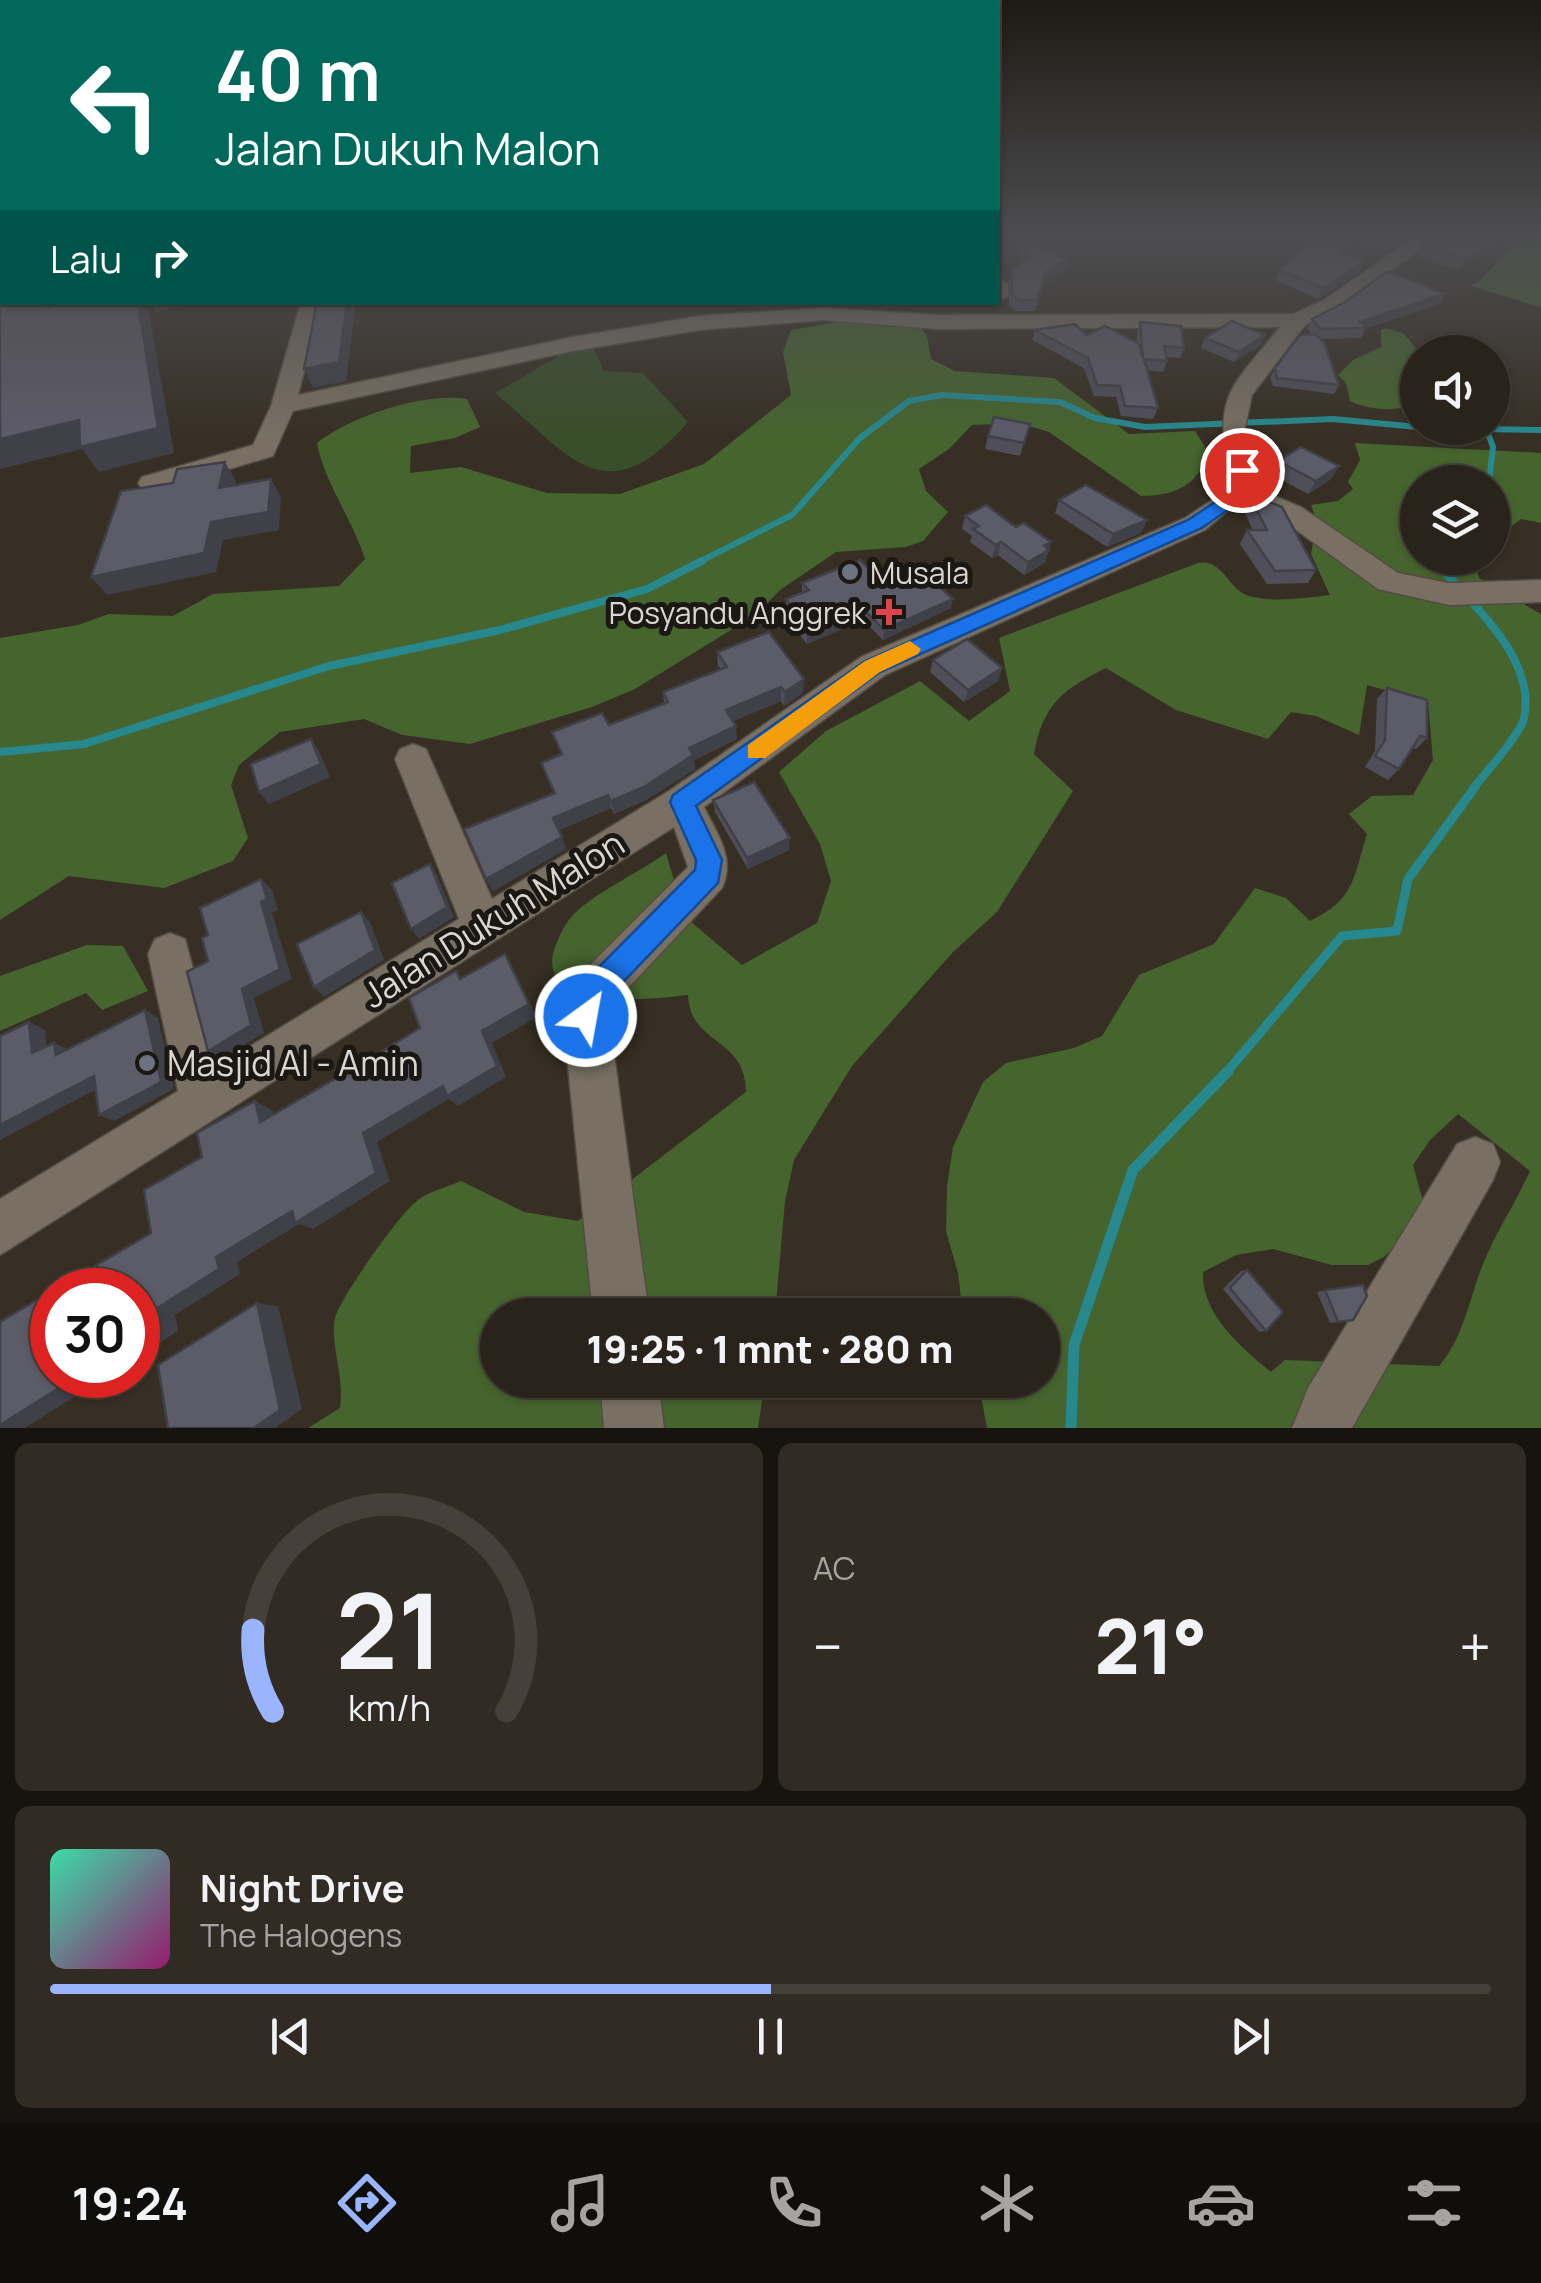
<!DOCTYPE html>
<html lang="id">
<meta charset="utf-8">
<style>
:root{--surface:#29231b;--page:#312b24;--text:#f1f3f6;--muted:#a5a4a3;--line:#45403a;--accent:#9ab5fd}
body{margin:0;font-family:Manrope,sans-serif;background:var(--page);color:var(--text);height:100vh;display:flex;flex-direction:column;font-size:38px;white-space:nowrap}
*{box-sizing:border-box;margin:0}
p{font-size:32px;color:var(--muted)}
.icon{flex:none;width:55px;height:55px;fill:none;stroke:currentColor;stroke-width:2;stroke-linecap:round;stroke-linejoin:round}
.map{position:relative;height:1428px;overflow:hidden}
.side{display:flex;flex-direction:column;gap:15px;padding:15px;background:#17130f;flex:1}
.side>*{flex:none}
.top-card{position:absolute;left:0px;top:0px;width:1000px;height:305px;box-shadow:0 2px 8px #0004,0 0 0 2px var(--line);background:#00695c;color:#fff;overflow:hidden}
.buttons{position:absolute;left:1400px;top:335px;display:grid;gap:20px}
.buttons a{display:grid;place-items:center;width:110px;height:110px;border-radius:50%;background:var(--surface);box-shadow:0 2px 8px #0004,0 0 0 2px var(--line);font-size:50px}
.speed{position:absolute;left:30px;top:1268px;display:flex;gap:20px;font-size:50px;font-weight:700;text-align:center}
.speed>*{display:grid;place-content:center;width:130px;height:130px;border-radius:50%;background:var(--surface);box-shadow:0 2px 8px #0004,0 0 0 2px var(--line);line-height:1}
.speed .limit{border:15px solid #d22;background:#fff;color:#111}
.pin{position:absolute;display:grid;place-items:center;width:85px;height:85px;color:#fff;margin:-42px;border:5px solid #fff;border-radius:50%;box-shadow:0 2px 10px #0007}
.me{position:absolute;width:110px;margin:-55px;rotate:32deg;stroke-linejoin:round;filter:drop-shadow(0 0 8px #0008)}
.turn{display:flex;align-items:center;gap:35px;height:210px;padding:0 50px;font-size:45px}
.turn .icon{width:130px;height:130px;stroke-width:2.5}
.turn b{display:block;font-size:70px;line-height:85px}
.then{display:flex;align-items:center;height:95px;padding:0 50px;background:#0003;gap:20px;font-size:38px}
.big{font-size:75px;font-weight:800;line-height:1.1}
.side .widget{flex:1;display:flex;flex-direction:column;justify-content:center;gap:15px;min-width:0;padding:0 35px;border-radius:15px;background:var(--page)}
.side .dial{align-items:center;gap:0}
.dial svg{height:260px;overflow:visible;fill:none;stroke:var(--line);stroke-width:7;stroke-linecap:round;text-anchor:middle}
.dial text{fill:var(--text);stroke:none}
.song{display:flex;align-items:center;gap:30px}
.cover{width:120px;height:120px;border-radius:15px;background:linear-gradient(135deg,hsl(160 70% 55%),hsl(320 70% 35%))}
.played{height:10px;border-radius:5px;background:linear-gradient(90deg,var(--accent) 50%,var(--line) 50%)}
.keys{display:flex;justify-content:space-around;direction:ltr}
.heat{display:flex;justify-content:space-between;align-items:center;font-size:55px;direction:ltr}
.side .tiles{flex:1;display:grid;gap:15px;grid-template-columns:1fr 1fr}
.widget:last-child{grid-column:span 2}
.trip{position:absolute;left:480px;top:1298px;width:580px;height:100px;border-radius:50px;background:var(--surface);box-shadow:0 2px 8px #0004,0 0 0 2px var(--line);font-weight:800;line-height:100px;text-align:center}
.menu{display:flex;height:160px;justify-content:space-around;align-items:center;background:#100e0b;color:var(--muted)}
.menu .icon{width:70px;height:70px}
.menu .selected{color:var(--accent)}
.menu b{font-size:45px;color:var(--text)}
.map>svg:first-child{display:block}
</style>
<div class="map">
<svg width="1541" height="1428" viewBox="0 0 1541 1428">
<rect width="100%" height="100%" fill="#372f24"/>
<path fill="#394e2a" d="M594,349L604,371L643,373L688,422C604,518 570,455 495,393L567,351Z"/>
<g fill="#46642e" fill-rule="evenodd">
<polygon points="1519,238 1541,238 1541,307 1470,286 1480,281"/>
<path d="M845,321L921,328L927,336L931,359L955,371L1054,378L1129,434L1195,431L1208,452C1199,485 1175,496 1141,496L1049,432L1019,423L972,425L949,449L919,469L926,491L948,512L923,541L906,547L836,552L780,590L757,614L635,689L592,707L470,744L402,735L364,719L280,732L239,765L231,785L248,838L233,861L164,888L69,876L0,920V638L78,625L109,614L173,616L213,594L339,586L365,559C353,521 323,479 317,443C351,416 424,392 467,399L480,427L455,438L411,446L410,473L461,467L547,493L620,494L704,464L791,395L783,352L791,330Z"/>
<path d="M1386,328L1404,334L1419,352L1417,405C1393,411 1373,411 1350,401L1346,383L1338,375L1353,360L1381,347V330Z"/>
<path d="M1355,443L1541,453V523L1521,519L1493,540L1492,482H1418V558H1473L1479,578L1541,614V1428H987L978,1380H1042V1315H963L958,1273L946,1231L947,1186L953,1147L983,1082L1006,1063L1074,1048L1102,1036L1139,975L1214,944L1255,888L1286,898L1310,921C1355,899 1353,879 1367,834L1349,814L1372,796L1413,795L1433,760L1428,702L1367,685L1359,735L1316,716L1291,712L1268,739L1176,710L1106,668C1063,689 1043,704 1034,754L1073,791L997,912L953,952L852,1066L794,1160L785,1201L775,1315H498V1380H765L758,1428H308L340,1408C345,1376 328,1339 336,1315C344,1293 399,1214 418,1200C430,1191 447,1187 461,1181L524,1212L578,1221L746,1092C746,1036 690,1046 688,995C654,999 541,1013 553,954C556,942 565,922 575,913C595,893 640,872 666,853L684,916L742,965L817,923L831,881L820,844L779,772L826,731L920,681L969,721L1010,691L999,638L1198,563C1223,558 1228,590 1249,596C1276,603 1303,598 1330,595L1311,554L1317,521L1311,505L1338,501L1353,489L1348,482L1360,460ZM1458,1114L1530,1171C1516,1202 1496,1232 1483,1264C1469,1299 1464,1337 1439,1366L1285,1360L1271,1372C1240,1347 1201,1313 1203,1272L1236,1255L1273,1249L1332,1265H1368L1384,1257L1398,1243L1424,1205L1413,1165L1430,1140Z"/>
<polygon points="87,945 123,946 148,991 102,1010 86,993 0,1031 0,976"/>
</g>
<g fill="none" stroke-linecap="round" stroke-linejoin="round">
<g stroke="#27888e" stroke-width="6">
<polyline points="1424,428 1541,430"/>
<polyline points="1486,428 1493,447 1489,482"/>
<polyline points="697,563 792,515 860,438 909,401 942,395 1060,402 1095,418 1145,427 1333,419 1418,427"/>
<polyline points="1447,563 1450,558"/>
</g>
<g stroke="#27888e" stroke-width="8">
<polyline points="1448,561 1443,570 1460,589"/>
<path d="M1469,599C1497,629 1534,673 1524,718C1520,735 1485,773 1473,789"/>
<polyline points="0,752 84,744 329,666 500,630 647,589 702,561"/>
</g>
<polyline stroke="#27888e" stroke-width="9" points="1226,1073 1342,936 1397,931 1408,879 1475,787"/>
<polyline stroke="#27888e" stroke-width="11" points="1071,1428 1074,1345 1133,1170 1228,1071"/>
<g stroke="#534c44" stroke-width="3">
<g id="minor">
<path d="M1414,238H1436L1338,308L1305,325L1252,395L1245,428L1255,470L1248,485L1301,507L1398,573L1449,583L1541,580V602L1449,605L1378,589L1281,519L1239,501L1205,530L885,675L704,807C717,834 736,858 722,888L613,1004L609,1016L649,1315H593L563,1016L579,976L688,867L674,827L0,1255V1199L178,1091L148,954L155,939L170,933L185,939L219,1065L459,919L395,759L400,749L413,744L426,749L492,899L669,791L861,657L1185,518L1212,500L1229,470C1212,393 1235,384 1280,327L937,329L823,320L700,330L573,351L293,411L273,456L162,489H142L138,483L142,477L253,445L271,406L301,302H322L298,395L573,337L700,316L823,308L937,315L1293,314L1324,300Z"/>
<polygon points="998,278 1008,284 1008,296 998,302"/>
<polygon points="1475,1137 1493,1144 1500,1162 1493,1180 1352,1428 1292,1428 1308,1388 1457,1144"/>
<polygon points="600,1380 658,1380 664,1428 604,1428"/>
</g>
</g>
<use href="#minor" fill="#797063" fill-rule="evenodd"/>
</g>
<g fill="#4f4e59">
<polygon points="1355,238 1407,238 1391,250"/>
<polygon points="1491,240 1484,251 1459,270 1416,257 1422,245"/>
<polygon points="1020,242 1069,258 1066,270 1044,284 1035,311 1015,311 1009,305 1009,280 1012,269 1023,262 1018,253"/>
<polygon points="1342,251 1360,271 1318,299 1275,280 1280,270"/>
<polygon points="1440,304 1366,328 1361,338 1320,339 1339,385 1334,394 1273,386 1270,377 1275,368 1312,334 1307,329 1312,319"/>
<polygon points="1140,322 1184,348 1180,358 1166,357 1167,361 1163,372 1147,370 1158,408 1153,419 1121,416 1116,397 1094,396 1084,368 1032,340 1035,330 1137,343 1137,332"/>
<polygon points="1205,338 1261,345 1234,362 1201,348"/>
<polygon points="1030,424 1020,456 985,449 988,436"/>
<polygon points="1278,461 1339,466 1331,479 1308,494 1271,474"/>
<polygon points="1249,494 1316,570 1308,583 1267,584 1240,544 1247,530 1253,530 1242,507"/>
<polygon points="1059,500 1147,520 1141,533 1107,547 1055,513"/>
<polygon points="965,516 1049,549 1045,563 1024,575 998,555 992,558 970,542 972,536 962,529"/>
<polygon points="881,581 951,608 883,640 863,620 807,644 792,626 792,617 786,609 786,599 802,593 802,583"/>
<polygon points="717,652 803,693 784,706 781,701 733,721 737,739 694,760 695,769 646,800 614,814 611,808 559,830 566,849 493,891 486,879 554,794 541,763 561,755 552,732 609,725 664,703 663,692 721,669 718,666"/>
<polygon points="933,660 1002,668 998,681 964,702 930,672"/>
<polygon points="1387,688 1427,738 1416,749 1412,748 1399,769 1388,780 1365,767 1375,751 1377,699"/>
<polygon points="713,800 789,850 748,869 715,812"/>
<polygon points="1247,1270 1266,1331 1259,1332 1223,1289 1241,1271"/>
<polygon points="1363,1285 1353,1320 1330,1323 1317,1292"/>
</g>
<g fill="#404049">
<polygon points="1398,238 1407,238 1391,250 1396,239"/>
<polygon points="1491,240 1484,251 1459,270 1466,259"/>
<polygon points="1069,258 1066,270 1044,284 1035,311 1046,272"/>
<polygon points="1365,261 1360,271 1318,299 1323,288"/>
<polygon points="1445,294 1440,304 1364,328 1360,322"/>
<polygon points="48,302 64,302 64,331 48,307"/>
<polygon points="138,302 143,302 149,313 174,453 99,472 82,449 0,469 0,439"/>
<polygon points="150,302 202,302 155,312"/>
<polygon points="347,302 356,302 346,381 313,388 304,369"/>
<polygon points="1265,335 1261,345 1234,362 1239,352"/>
<polygon points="225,462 236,481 230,506 219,488"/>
<polygon points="1339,466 1331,479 1308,494 1316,481"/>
<polygon points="271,479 281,497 279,530 223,540 216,572 107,595 91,577 211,522"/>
<polygon points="1147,520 1141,533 1107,547 1113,534"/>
<polygon points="1001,542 998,555 992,558 996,545"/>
<polygon points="1051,542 1045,563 1024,575 1028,562 1044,546"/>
<polygon points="953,599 951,608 883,640 884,630"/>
<polygon points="864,610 863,620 807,644 807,634"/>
<polygon points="1002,668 998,681 964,702 968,690"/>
<polygon points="804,679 803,693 784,706 785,692"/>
<polygon points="781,687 781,701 727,724 726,710"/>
<polygon points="736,726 737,739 694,760 695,769 646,800 614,814 611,801 689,748"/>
<polygon points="311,739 319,751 330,777 269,804 259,792"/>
<polygon points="608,795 611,808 558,830 553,818"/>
<polygon points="562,837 566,849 493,891 486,879"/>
<polygon points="790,838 789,850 748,869 747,858"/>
<polygon points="430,864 437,875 454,917 419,939 411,929"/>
<polygon points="261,879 272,890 278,910 272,913 292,979 254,998 264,1033 221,1059 208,1051 242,989 261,902"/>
<polygon points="361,912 370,922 384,960 324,997 314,987"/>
<polygon points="505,954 537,1017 492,1043 506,1077 458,1106 449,1099 377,1142 390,1181 313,1229 299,1224 237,1262 240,1274 175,1315 178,1331 138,1357 138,1339 151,1312 482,1031"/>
<polygon points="145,1010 158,1018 174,1089 114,1121 99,1115"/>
<polygon points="29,1022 45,1030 48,1061 32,1053"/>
<polygon points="54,1043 69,1050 56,1055"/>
<polygon points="94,1076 108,1083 0,1140 0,1125"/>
<polygon points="255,1101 273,1111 278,1131 260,1122"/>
<polygon points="257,1303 278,1306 302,1409 275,1428 254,1428"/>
<polygon points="80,1375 109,1375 25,1428 0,1428 0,1425"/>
</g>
<g fill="#5c5b68" stroke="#404049" stroke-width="2.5">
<polygon points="1313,238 1346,238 1342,251 1365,261 1323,288 1280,270"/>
<polygon points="1431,238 1487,238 1491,240 1466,259 1422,245"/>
<polygon points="1020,242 1069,258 1046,272 1037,300 1018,300 1012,294 1012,269 1030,258"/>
<polygon points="1388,271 1445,294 1360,322 1367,328 1321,329 1312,319 1345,302"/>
<polygon points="2,285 2,302 48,302 48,307 71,302 138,302 158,428 80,447 79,420 0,439 0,286"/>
<polygon points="317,302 347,302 339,362 304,369"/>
<polygon points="1232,321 1265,335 1239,352 1205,338"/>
<polygon points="1140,322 1181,326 1184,348 1164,346 1167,361 1144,359 1158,408 1125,406 1120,386 1097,385 1088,358 1035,330 1075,324 1086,335 1105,326 1139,344 1143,358"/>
<polygon points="1315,334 1324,342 1339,385 1277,378 1275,368 1300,335"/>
<polygon points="994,417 1030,424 1024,443 988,436"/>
<polygon points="1301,447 1339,466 1316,481 1278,461"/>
<polygon points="225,462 219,488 271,479 268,512 211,522 204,553 91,577 121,491 173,483 177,469"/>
<polygon points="1086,485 1147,520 1113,534 1059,500"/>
<polygon points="1249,494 1282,507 1316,570 1275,571 1247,530 1267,530"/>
<polygon points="986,505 1016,527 1024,523 1051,542 1044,546 1049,550 1028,562 1001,542 996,545 973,529 979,526 965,516"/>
<polygon points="860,560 881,581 915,565 953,599 884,630 864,610 807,634 792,617 798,614 786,599 809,590 802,583"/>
<polygon points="769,632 804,679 785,692 781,687 726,710 736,726 689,748 693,755 644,787 611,801 608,795 553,818 562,837 486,879 464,829 555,793 541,763 562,754 552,732 602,713 609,725 668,702 663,692 727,667 717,652"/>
<polygon points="967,639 1002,668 968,690 933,660"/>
<polygon points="1387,688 1427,700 1427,738 1420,736 1399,769 1375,756 1385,740"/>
<polygon points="311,739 321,764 259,792 251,764"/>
<polygon points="754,782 790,838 747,858 713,800"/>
<polygon points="430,864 447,907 411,929 392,883"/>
<polygon points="261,879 267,899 261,902 280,969 242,989 251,1025 208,1051 187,972 208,961 202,938 208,935 200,908"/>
<polygon points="361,912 375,950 314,987 297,944"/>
<polygon points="505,954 529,1004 482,1031 497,1066 447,1096 443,1086 363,1133 376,1173 295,1223 292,1211 216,1257 219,1269 151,1312 154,1329 138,1339 138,1290 54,1290 151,1233 144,1190 202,1157 197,1133 255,1101 260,1122 361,1064 420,1028 409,998 456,971 460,979"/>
<polygon points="145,1010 161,1082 99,1115 94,1076 0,1125 0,1036 29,1022 32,1053 54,1043 56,1055"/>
<polygon points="1247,1270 1283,1312 1266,1331 1230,1288"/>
<polygon points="1363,1285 1367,1296 1353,1320 1338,1322 1325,1290"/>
<polygon points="52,1291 52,1375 80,1375 0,1425 0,1322"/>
<polygon points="257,1303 280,1410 254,1428 168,1428 158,1365"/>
</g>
<linearGradient id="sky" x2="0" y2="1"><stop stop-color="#1e1a14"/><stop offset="0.54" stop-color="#4d4d50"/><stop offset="1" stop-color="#4d4d50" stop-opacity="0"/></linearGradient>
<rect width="1541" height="438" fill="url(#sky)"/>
<polygon fill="#1a73e8" stroke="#114b97" stroke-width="2.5" points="1236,466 1251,470 1229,509 1202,528 880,672 696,806 722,860 718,883 606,1000 596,1026 586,1031 575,1026 571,1016 585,981 695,870 696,860 670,802 673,795 865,661 1188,520 1215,502"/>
<polygon fill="#f59e0b" points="910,641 921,649 918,654 880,672 765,758 748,758 748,745 865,661"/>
<g fill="#6b7280" stroke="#1b1813" stroke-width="4">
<circle cx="850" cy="572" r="10"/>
<circle cx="147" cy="1063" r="10"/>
</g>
<path fill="#e0444e" stroke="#1b1813" stroke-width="4" d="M884 597h10v10h10v10h-10v10h-10v-10h-10v-10h10z"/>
<g text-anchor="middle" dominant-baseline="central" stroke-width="10" stroke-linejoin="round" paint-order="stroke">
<g font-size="30" fill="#dbd6d0" stroke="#1b1813" text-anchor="start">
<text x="870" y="572">Musala</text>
<text x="866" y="612" text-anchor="end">Posyandu Anggrek</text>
</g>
<g font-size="35" fill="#dbd6d0" stroke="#1b1813">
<text transform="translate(493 919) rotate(-32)">Jalan Dukuh Malon</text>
</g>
<g font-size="35" fill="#dbd6d0" stroke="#1b1813" text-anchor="start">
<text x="167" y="1063">Masjid Al - Amin</text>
</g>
</g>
</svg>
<div class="buttons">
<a><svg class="icon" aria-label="sound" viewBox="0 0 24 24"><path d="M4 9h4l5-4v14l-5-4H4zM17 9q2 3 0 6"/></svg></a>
<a><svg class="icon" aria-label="layers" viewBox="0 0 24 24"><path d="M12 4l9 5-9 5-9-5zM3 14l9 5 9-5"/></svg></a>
</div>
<div class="speed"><div class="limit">30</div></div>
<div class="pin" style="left:1242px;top:470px;background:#d93025"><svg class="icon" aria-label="arrive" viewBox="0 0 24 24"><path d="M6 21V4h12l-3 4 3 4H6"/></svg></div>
<svg class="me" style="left:586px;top:1016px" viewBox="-20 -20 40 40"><circle r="17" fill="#1a73e8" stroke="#fff" stroke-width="3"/><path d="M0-11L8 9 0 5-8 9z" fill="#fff"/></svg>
<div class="trip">19:25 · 1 mnt · 280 m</div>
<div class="top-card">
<div class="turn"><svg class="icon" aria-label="left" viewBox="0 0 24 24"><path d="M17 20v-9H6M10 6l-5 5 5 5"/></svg><div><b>40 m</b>Jalan Dukuh Malon</div></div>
<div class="then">Lalu<svg class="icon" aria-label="right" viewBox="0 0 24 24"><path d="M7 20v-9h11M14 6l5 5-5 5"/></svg></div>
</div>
</div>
<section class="side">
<div class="tiles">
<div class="widget dial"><svg viewBox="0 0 100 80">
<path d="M14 69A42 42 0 1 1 86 69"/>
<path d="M14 69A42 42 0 0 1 8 44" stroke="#9ab5fd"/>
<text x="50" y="56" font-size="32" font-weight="700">21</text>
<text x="50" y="72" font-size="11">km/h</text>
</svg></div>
<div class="widget"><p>AC</p>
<div class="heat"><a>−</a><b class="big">21°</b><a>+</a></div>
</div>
<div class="widget">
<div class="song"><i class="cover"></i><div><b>Night Drive</b><p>The Halogens</p></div></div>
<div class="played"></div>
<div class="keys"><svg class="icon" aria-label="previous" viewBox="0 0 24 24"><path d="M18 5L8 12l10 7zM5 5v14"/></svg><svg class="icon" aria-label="pause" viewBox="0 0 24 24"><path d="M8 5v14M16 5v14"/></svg><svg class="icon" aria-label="next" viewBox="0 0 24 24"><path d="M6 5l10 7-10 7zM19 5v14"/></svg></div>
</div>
</div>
</section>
<nav class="menu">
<b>19:24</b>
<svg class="icon selected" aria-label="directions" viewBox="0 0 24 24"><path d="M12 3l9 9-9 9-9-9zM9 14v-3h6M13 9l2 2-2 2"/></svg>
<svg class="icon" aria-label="music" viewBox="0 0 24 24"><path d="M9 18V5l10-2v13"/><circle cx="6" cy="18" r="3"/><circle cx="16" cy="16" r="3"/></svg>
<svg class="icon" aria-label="phone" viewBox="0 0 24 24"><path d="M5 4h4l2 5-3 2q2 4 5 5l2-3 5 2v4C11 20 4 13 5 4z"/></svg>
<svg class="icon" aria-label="climate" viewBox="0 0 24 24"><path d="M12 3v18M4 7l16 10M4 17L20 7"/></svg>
<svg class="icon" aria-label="car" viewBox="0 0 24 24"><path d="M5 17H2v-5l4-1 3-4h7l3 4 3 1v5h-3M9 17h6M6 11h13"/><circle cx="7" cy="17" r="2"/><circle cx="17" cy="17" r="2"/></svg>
<svg class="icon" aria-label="filters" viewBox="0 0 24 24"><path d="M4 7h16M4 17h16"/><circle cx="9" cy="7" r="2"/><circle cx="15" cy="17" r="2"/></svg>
</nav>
